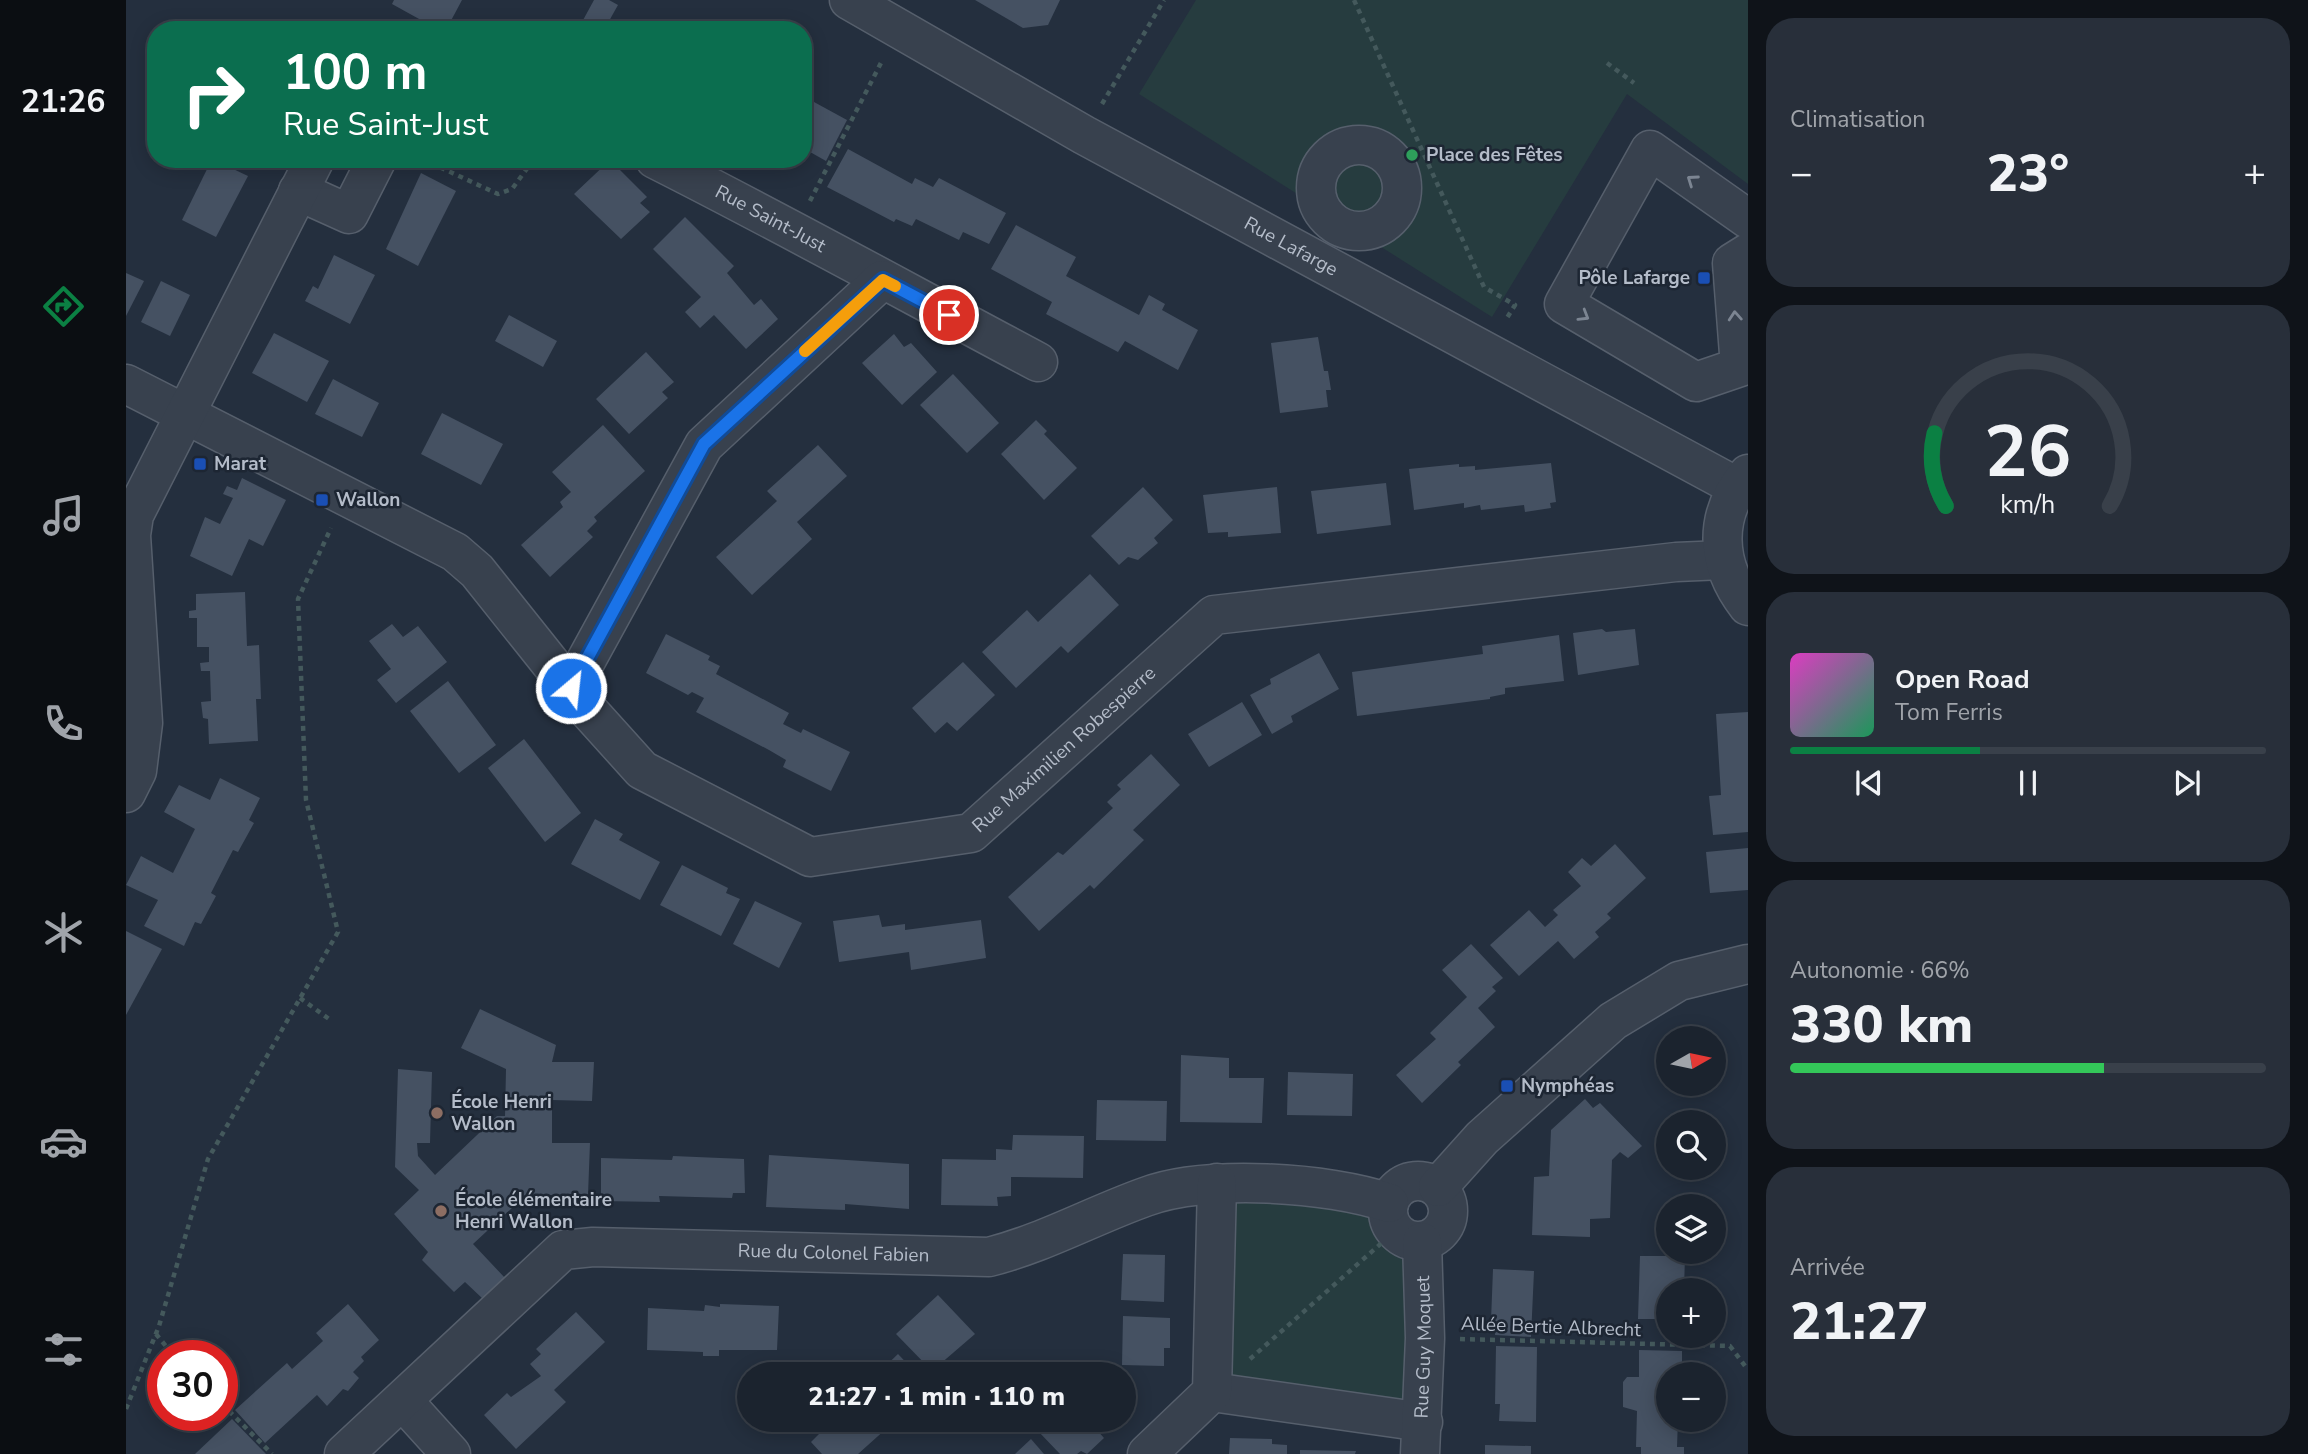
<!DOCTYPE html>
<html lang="fr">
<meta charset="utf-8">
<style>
:root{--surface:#1b232e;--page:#282f3a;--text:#f1f3f6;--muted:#a0a4aa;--line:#39404a;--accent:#0b8043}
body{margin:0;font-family:"Nunito Sans",sans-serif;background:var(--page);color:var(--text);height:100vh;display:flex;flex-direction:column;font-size:26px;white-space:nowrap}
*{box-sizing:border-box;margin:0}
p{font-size:23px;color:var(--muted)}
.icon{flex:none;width:38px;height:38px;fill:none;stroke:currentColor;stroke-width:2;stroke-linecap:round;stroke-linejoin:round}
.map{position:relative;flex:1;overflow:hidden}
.sheet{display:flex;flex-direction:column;gap:18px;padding:18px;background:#0f1319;width:560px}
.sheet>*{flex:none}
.top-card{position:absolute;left:21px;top:21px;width:665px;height:147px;border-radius:28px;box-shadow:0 4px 18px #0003,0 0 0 2px var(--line);background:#0b6e4f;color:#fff;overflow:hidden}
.needle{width:46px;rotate:81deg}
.tools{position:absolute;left:1530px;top:1026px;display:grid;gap:14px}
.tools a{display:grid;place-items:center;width:70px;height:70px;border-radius:50%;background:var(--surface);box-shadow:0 4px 18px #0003,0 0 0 2px var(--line);font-size:35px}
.speed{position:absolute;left:21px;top:1340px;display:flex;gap:14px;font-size:35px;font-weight:700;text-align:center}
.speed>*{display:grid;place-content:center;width:91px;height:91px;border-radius:50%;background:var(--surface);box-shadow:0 4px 18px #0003,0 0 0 2px var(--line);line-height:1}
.speed .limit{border:10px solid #d22;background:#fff;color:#111}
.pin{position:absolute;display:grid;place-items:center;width:60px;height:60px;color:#fff;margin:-30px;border:4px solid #fff;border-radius:50%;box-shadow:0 2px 7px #0007}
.me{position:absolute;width:77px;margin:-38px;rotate:28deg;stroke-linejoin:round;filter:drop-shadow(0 0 5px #0008)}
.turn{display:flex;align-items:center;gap:24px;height:147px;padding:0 21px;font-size:32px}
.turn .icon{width:91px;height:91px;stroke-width:2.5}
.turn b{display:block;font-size:49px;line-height:60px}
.big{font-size:52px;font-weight:800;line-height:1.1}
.sheet .tile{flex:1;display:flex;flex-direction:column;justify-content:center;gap:10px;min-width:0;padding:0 24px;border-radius:28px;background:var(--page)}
.sheet .dial{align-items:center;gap:0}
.dial svg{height:182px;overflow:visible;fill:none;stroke:var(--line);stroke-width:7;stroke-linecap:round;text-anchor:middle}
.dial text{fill:var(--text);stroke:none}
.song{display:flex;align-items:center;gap:21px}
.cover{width:84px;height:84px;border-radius:10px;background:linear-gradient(135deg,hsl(310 70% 55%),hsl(150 70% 35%))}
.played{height:7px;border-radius:4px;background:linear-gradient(90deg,var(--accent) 40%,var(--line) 40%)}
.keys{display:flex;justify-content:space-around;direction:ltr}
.heat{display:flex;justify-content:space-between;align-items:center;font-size:38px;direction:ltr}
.charge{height:10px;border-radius:5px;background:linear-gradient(90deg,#34c759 66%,var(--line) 0)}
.trip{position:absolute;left:611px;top:1362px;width:399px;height:70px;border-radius:35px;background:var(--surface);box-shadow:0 4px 18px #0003,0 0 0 2px var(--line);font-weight:800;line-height:70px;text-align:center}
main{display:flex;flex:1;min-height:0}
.tab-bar{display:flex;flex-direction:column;width:126px;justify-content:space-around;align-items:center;background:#0b0e12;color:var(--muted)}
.tab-bar .icon{width:49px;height:49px}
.tab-bar .selected{color:var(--accent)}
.tab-bar b{font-size:32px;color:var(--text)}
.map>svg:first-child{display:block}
</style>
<main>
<nav class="tab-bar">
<b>21:26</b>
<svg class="icon selected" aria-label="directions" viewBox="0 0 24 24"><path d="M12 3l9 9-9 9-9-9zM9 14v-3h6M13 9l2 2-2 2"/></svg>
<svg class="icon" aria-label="music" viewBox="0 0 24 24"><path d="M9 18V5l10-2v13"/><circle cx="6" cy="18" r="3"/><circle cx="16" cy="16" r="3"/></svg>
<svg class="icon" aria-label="phone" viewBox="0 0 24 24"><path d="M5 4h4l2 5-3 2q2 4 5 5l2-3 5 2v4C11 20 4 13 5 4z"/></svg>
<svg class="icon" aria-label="climate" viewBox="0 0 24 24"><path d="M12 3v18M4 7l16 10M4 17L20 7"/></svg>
<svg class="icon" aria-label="car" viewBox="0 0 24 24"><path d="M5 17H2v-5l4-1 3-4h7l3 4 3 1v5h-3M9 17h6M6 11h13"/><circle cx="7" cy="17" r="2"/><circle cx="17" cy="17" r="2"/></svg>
<svg class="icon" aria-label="filters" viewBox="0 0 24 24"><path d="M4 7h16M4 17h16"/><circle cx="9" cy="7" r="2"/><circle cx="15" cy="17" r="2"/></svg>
</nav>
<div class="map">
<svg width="1622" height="1454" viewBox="0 0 1622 1454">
<rect width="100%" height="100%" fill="#242f3e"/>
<g fill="#263c3f">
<polygon points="1070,0 1622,0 1622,184 1501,94 1366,317 1013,94"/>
<polygon points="1091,1183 1262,1213 1270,1231 1286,1241 1291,1412 1086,1392"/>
</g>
<g fill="#455162">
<polygon points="268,0 336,0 320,30 313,30 266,4"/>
<polygon points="468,0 483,0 492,5 478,30 471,30 456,22"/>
<polygon points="849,0 934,0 922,25 897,28"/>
<polygon points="531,19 552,30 525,30"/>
<polygon points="677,96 721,120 700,161 677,148"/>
<polygon points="722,149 786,184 789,178 807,187 813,178 880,213 863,244 837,232 833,240 790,219 786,226 770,219 768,222 701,187"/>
<polygon points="86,159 122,176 90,237 56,220"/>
<polygon points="484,160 521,197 514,203 524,212 495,239 448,194"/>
<polygon points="295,173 330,191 292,266 260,249"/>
<polygon points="559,217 608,266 601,273 628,305 635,299 652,319 620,349 588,315 574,328 559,312 575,297 527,249"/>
<polygon points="890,225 950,257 940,276 1013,315 1023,295 1039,304 1036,310 1072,330 1052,370 999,341 992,352 920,314 926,302 865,269"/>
<polygon points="208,255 249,275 224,324 179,301 187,286 192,289"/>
<polygon points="0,273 18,281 0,316"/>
<polygon points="35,281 64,295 44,336 15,322"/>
<polygon points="383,315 431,341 417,367 369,341"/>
<polygon points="148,333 203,361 181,402 126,373"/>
<polygon points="768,334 778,347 785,343 811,372 776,405 736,363"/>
<polygon points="1192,337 1198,371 1202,371 1205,390 1200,390 1202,407 1154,413 1145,343"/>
<polygon points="520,352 548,382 536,392 542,398 503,434 470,399"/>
<polygon points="827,374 873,423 841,453 794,405"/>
<polygon points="207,379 253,403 236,437 189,414"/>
<polygon points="316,413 377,444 355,485 295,454"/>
<polygon points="910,420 921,431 918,434 951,468 918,500 875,454"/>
<polygon points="477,425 519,471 468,517 471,521 461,531 467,537 424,577 395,545 437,507 434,502 445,492 426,472"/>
<polygon points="692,445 721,476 671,522 686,539 626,595 590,557 651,501 641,491"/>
<polygon points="1425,463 1430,502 1424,503 1425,508 1399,512 1398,505 1355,510 1354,505 1338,508 1338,503 1288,510 1283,469 1333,464 1333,467 1349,466 1349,470"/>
<polygon points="116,478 160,500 137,546 123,539 106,576 64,556 79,517 94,524 107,498 97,494 101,486 111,490"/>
<polygon points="1260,483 1265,525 1191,534 1185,491"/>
<polygon points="1017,487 1047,520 1028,538 1032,543 1012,560 1002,557 993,565 965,536"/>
<polygon points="1151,487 1155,533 1102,537 1102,532 1082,533 1077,495"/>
<polygon points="964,574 993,605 942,653 935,646 890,688 856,652 901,610 912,622"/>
<polygon points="119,592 121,646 133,645 135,699 130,699 132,741 83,744 82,719 77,718 75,702 85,701 84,671 75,671 74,663 83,662 83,647 71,647 71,618 63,618 63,611 70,610 70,594"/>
<polygon points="266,624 277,637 292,626 321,662 270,703 251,680 265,669 243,641"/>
<polygon points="1476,629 1480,632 1509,629 1513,665 1452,675 1447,633"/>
<polygon points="540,634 584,656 582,660 594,666 590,674 663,713 657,724 675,733 677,729 724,752 705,791 657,767 660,760 643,750 570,712 578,698 566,692 562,695 520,673"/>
<polygon points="1433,635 1438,681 1379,688 1379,694 1364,697 1364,699 1231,716 1226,672 1357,654 1356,646"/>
<polygon points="1193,653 1213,689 1165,716 1167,722 1146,734 1124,695 1145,684 1144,679"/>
<polygon points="837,662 869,695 831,731 821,722 809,733 786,708"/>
<polygon points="322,681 370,745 333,773 284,711"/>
<polygon points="1116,702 1136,735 1083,767 1062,734"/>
<polygon points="1622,712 1622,832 1587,835 1583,796 1595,795 1590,714"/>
<polygon points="398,739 455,813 419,842 362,768"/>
<polygon points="1025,754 1054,785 1007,830 1018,840 968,889 964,885 913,931 882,897 932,852 937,855 987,808 981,802 995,789 991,785"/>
<polygon points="94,778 134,798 123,820 128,823 112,852 107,850 85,893 90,896 75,924 69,922 58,946 18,926 32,900 0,885 15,856 47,873 69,829 38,812 53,785 84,800"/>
<polygon points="469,819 497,834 493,840 534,862 514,900 445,864"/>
<polygon points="1489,844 1520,878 1481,914 1485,918 1469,932 1473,937 1448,959 1432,941 1393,976 1364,945 1403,910 1419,927 1432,915 1427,910 1455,886 1442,872 1456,858 1465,866"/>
<polygon points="1622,848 1622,890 1584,893 1580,852"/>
<polygon points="556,865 602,888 600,893 614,899 595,936 534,905"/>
<polygon points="629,901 676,923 653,968 607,944"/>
<polygon points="753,915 756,927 779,924 779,930 855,920 860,958 785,970 783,952 713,962 707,921"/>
<polygon points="0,931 36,949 0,1015"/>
<polygon points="1345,944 1377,978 1366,987 1370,991 1352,1008 1369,1027 1332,1062 1335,1065 1296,1103 1270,1075 1310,1039 1304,1033 1341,997 1316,970"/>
<polygon points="354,1009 430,1045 426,1062 468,1062 466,1101 426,1100 426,1143 464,1143 462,1195 400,1195 347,1244 379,1278 357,1299 339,1282 328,1292 296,1260 302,1252 268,1214 293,1190 269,1167 272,1069 306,1072 304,1143 291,1143 292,1156 309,1175 371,1116 379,1116 380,1069 335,1048"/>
<polygon points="1055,1055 1103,1058 1103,1078 1138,1078 1136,1123 1054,1122"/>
<polygon points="1162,1072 1227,1074 1226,1116 1161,1115"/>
<polygon points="1459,1099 1467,1108 1474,1103 1516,1146 1502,1158 1494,1152 1486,1160 1484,1218 1464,1219 1464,1237 1406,1235 1408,1177 1423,1176 1425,1130"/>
<polygon points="971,1100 1041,1101 1040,1141 970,1140"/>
<polygon points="887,1135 958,1136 957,1178 885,1177 885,1196 871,1197 872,1206 815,1205 816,1159 870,1160 870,1149 886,1150"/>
<polygon points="643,1155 783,1164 783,1209 719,1204 719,1210 640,1207"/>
<polygon points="547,1156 618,1159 619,1193 607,1193 606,1198 533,1196 534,1202 475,1201 475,1158 546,1160"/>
<polygon points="997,1254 1039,1255 1038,1302 995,1300"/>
<polygon points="1514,1256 1559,1256 1558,1290 1542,1290 1542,1319 1512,1319"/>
<polygon points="1367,1269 1408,1271 1405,1337 1369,1335 1370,1321 1365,1321"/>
<polygon points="812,1295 849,1334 806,1371 770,1334"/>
<polygon points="222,1304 253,1340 235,1357 238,1361 227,1372 233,1378 222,1391 217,1389 201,1406 191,1395 139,1443 109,1410 161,1363 166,1369 197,1341 190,1333"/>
<polygon points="594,1304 653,1306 651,1350 593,1350 593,1356 577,1356 577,1352 521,1350 522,1308 578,1311 579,1305 594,1307"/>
<polygon points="450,1312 479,1342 428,1390 440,1402 390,1449 358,1415 381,1393 385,1397 415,1376 404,1364 415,1354 410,1349"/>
<polygon points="997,1316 1044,1318 1044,1348 1038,1348 1038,1366 996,1365"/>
<polygon points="1370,1346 1411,1347 1410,1422 1373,1421 1374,1404 1369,1404"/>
<polygon points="1513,1350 1556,1351 1556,1374 1542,1374 1542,1419 1552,1419 1551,1447 1558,1447 1558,1454 1515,1454 1515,1447 1510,1447 1511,1411 1497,1407 1497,1382 1501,1377 1513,1377"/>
<polygon points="772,1354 791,1374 751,1374"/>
<polygon points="106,1419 140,1454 69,1454"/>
<polygon points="708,1419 764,1419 758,1425 761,1428 732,1454 696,1454 685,1442"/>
<polygon points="925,1419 961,1419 978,1438 961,1454 955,1451 951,1454 934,1454 912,1431"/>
<polygon points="1104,1438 1146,1439 1146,1444 1161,1445 1161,1454 1103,1454"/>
<polygon points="905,1439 918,1454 889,1454"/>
<polygon points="1359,1445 1405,1446 1405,1454 1359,1454"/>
<polygon points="1174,1450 1230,1451 1229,1454 1174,1454"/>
</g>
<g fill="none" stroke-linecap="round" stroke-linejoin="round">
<g stroke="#565f6c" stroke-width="41">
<g id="minor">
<path id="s1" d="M723,0L958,135L1611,487"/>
<circle cx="1233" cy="188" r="43"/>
<path id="s2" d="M529,159C658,224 784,294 912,362"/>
<polyline points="172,191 223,214 251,159"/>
<polyline points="1622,219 1524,150 1438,304 1570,382 1614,367 1606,263 1622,253"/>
<path id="s3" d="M0,384L329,552L351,571L461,709L516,770L684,857L845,833L1088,615L1550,562L1597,560"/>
<path d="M1622,474C1587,515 1589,564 1622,606"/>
<polyline points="445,688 578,445 756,280"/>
<polyline points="0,793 11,771 17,723 5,535 8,515 189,159"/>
<circle cx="1292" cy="1211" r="30"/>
<polyline points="1312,1187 1356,1138 1487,1021 1553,981 1622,964"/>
<polyline points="1086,1392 1297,1422"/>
<polyline points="277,1401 325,1454"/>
<path id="s4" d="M218,1454L437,1250L467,1247L863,1257C918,1243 966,1216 1019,1197C1079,1174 1203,1182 1263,1203"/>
<polyline points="1021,1454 1086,1392 1091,1183"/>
<path id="s5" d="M1294,1454L1299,1338L1296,1242"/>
</g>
</g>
<g stroke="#44595c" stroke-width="4.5" stroke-dasharray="5 5" stroke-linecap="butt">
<polyline points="1228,0 1358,287 1389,305 1379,321"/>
<polyline points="1481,63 1508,83"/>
<polyline points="976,104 1038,0"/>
<polyline points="296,159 372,194 386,189 408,159"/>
<polyline points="684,201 757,59"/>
<polyline points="174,998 203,1019"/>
<polyline points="30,1334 48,1356"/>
<polyline points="1334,1339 1604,1346 1622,1370"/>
<polyline points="1124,1359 1259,1240"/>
<polyline points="96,1404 146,1454"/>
<polyline points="0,1409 33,1326 82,1159 212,932 180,800 172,599 205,528"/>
</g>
<use href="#minor" stroke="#38414e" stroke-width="38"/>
</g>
<defs><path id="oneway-chevron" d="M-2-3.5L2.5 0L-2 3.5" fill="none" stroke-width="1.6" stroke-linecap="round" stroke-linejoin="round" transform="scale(1.75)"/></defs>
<g stroke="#7c8592">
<use href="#oneway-chevron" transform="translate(1566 180) rotate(-145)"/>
<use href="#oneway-chevron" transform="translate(1458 316) rotate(31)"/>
<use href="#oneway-chevron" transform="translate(1609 316) rotate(-94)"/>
</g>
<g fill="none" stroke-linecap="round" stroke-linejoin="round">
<g stroke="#114b97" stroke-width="18">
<polyline id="route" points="445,688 578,444 757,280 823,315"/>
</g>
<use href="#route" stroke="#1a73e8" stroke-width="12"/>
<polyline stroke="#f59e0b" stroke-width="12" points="679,351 757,280 769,286"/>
</g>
<circle fill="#2e9e5b" stroke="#1d2633" stroke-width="2.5" cx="1286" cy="155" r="7"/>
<g fill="#1a4fb4" stroke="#1d2633" stroke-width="2.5">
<rect x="1571" y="271" width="14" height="14" rx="3.5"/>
<rect x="67" y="457" width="14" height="14" rx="3.5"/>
<rect x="189" y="493" width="14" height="14" rx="3.5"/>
<rect x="1374" y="1079" width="14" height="14" rx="3.5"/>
</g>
<g fill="#8d6e63" stroke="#1d2633" stroke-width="2.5">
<circle cx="311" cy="1113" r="7"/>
<circle cx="315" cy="1211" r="7"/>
</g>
<g text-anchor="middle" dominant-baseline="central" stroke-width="5" stroke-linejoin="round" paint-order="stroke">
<g font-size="19" font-weight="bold" fill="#b4bcc9" stroke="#1d2633" text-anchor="start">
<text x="1300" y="155">Place des Fêtes</text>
<text x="1564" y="278" text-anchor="end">Pôle Lafarge</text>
<text x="88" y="464">Marat</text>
<text x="210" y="500">Wallon</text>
<text x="1395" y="1086">Nymphéas</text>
<text x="325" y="1102">École Henri<tspan x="325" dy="22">Wallon</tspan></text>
<text x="329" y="1200">École élémentaire<tspan x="329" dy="22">Henri Wallon</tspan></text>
</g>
<g font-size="19" fill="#b4bcc9" stroke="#1d2633">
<text stroke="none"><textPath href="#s2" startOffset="130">Rue Saint-Just</textPath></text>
<text stroke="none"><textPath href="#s1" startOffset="506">Rue Lafarge</textPath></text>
<text stroke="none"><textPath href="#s3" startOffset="1134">Rue Maximilien Robespierre</textPath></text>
<text stroke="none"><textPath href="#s4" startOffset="570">Rue du Colonel Fabien</textPath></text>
<text transform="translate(1425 1327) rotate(2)">Allée Bertie Albrecht</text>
<text stroke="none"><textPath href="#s5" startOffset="107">Rue Guy Moquet</textPath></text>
</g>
</g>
</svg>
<div class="tools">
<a><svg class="needle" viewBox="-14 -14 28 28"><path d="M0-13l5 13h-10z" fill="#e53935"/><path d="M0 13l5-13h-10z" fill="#a0a4aa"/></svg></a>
<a><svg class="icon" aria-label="search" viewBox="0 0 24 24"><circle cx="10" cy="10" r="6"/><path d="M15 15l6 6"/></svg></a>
<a><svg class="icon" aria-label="layers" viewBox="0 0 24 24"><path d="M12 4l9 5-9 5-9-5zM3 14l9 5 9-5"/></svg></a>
<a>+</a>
<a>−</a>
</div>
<div class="speed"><div class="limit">30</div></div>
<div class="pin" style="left:823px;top:315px;background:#d93025"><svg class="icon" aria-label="arrive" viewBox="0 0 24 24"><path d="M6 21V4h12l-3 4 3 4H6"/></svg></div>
<svg class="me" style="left:445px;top:688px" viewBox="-20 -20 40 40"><circle r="17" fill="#1a73e8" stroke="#fff" stroke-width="3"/><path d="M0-11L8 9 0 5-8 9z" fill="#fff"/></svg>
<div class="trip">21:27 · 1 min · 110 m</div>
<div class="top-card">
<div class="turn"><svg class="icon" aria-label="right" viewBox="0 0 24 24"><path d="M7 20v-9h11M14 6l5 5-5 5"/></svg><div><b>100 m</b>Rue Saint-Just</div></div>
</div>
</div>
<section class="sheet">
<div class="tile"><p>Climatisation</p>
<div class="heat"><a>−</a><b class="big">23°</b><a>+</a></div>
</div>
<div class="tile dial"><svg viewBox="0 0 100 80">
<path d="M14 69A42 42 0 1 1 86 69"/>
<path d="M14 69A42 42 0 0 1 9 37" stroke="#0b8043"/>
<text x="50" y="56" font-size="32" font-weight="700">26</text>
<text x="50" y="72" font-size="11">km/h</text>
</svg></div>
<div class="tile">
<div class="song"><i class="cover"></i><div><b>Open Road</b><p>Tom Ferris</p></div></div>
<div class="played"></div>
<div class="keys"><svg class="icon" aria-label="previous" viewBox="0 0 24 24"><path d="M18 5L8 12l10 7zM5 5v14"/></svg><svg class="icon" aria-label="pause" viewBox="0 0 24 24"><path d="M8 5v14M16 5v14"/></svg><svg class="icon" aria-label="next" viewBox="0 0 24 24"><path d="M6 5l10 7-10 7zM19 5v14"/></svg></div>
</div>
<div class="tile"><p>Autonomie · 66%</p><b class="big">330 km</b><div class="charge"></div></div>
<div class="tile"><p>Arrivée</p><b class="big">21:27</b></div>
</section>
</main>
